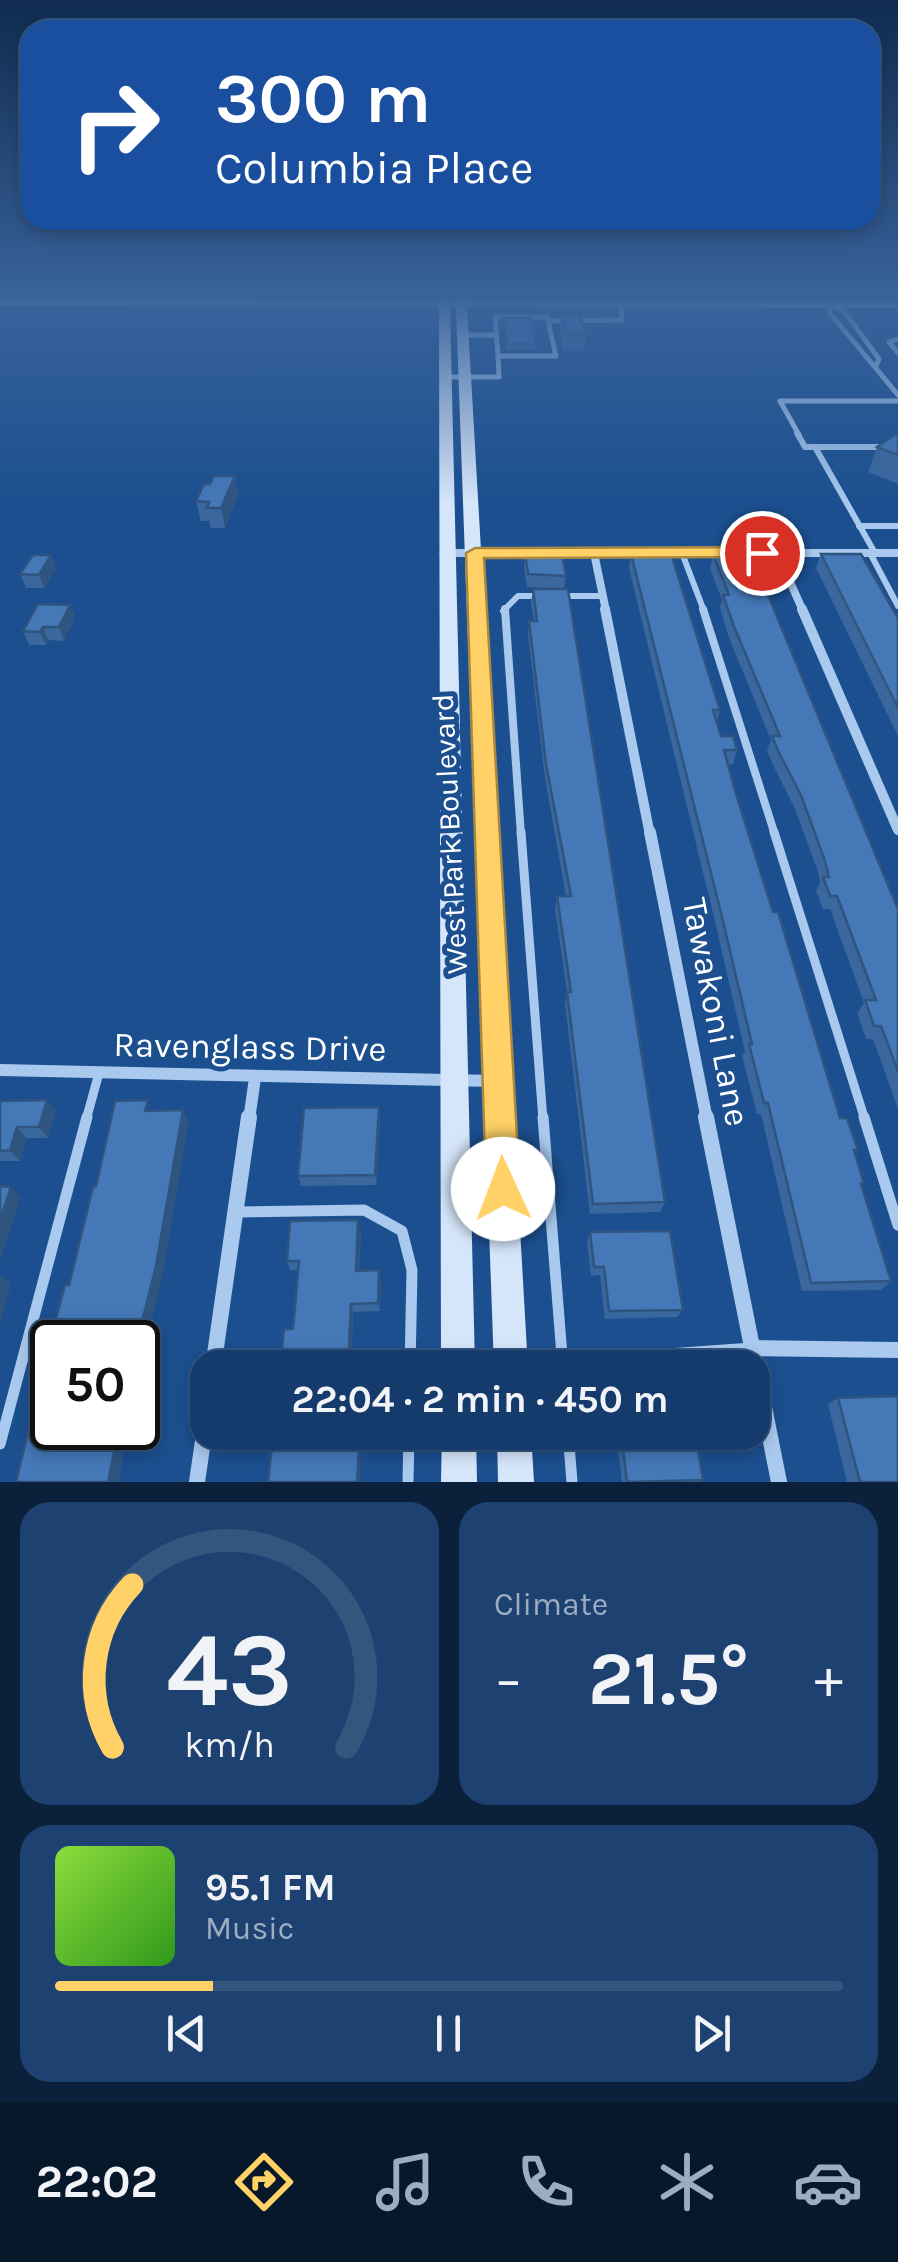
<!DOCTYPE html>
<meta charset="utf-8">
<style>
:root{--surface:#143b6b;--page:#1d4271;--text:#f1f3f6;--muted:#9dadc1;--line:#33557e;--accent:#ffd166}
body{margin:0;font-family:Karla,sans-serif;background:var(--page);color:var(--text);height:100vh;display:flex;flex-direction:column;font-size:38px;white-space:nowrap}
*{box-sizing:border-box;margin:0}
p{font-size:32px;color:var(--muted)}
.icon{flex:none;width:55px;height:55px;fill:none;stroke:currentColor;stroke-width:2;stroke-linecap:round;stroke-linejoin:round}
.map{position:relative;height:1482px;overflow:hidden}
.drawer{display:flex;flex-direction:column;gap:20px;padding:20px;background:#0b203b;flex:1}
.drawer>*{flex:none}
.banner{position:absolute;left:20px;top:20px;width:860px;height:210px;border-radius:30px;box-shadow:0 5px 15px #0003,0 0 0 2px var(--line);background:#1a4fa0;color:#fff;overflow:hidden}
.speed{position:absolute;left:30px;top:1320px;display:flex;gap:20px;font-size:50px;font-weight:700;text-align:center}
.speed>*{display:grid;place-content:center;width:130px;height:130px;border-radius:50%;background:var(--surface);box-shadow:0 5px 15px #0003,0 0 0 2px var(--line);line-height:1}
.speed .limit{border:5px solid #111;border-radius:15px;background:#fff;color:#111}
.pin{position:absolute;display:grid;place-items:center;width:85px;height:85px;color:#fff;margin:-42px;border:5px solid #fff;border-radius:50%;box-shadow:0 2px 10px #0007}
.me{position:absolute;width:110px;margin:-55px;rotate:358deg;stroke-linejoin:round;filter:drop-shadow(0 0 8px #0008)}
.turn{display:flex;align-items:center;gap:35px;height:210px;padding:0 30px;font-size:45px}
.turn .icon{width:130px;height:130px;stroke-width:2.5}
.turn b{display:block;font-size:70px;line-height:85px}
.big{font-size:75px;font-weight:700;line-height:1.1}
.drawer .widget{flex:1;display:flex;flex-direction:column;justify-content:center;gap:15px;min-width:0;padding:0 35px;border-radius:30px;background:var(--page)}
.drawer .dial{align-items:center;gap:0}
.dial svg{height:260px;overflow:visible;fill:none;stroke:var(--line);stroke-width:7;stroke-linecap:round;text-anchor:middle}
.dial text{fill:var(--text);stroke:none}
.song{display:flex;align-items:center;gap:30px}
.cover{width:120px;height:120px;border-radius:15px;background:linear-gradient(135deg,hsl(90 70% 55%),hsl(110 70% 35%))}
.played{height:10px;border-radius:5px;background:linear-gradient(90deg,var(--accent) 20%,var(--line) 20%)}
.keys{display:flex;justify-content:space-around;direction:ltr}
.heat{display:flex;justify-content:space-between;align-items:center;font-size:55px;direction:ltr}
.drawer .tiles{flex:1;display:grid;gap:20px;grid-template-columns:1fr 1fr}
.widget:last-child{grid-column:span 2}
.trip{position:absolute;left:190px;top:1350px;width:580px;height:100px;border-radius:30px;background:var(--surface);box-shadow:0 5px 15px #0003,0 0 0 2px var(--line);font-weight:700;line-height:100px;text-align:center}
.dock{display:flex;height:160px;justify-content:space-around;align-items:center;background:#08182b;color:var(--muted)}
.dock .icon{width:70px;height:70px}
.dock .active{color:var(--accent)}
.dock b{font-size:45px;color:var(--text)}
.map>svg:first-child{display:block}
</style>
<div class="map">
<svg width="898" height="1482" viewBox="0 0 898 1482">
<rect width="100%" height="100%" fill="#1b4f8f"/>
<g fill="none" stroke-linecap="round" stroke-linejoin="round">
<g stroke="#a9c9ee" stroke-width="5">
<polyline points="831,305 829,312 898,395"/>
<polyline points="831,305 844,311 879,359 876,366"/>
<polygon points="495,317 547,317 556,356 498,356"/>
<polyline points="548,321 622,320 621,305"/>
<polyline points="463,335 496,335"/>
<polyline points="898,339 889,342 898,353"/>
<polyline points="445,377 499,377 498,356"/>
<polyline points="799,435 780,401 898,401"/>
</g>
<g stroke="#a9c9ee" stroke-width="6">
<polyline points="797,433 805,447 898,447"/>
<polyline points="815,447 875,553"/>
<polyline points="859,526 898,526"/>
<polyline points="682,553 704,611"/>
<polyline points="870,553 898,606"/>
<polyline points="562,596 603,596"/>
<polyline points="503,611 518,596 538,596"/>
</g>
<g stroke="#a9c9ee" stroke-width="8">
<polyline points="505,609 521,835"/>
<polyline points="703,609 775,835"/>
</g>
<g stroke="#a9c9ee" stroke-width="9">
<polyline points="521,832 543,1120"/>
<polyline points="774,832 865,1120"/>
<polyline points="86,1120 99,1073"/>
</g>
<g stroke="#a9c9ee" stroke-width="11">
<polyline points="543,1117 563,1368"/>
<polyline points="864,1117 898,1225"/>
<polyline points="235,1212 364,1210 402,1231 412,1270 410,1368"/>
<polyline points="562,1356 640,1356 752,1348"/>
<polyline points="568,1432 572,1482"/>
<polyline points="0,1444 87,1117"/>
<polyline points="408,1482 409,1432"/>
</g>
<g stroke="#a9c9ee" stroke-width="8">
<polyline points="594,553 606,611"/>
<polyline points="780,559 803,611"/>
</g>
<g stroke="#a9c9ee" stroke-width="10">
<polyline points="605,609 650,835"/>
<polyline points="802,609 898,830"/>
</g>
<g stroke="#a9c9ee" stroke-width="12">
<polyline points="650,832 707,1120"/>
<polyline points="0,1070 494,1081"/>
<polyline points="249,1120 255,1078"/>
</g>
<g stroke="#a9c9ee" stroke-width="16">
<polyline points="706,1117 779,1482"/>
<polyline points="752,1348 898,1350"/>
<polyline points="213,1368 249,1117"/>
<polyline points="197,1482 208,1407"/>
</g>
<polygon fill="#a9c9ee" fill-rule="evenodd" points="775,543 793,549 898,549 898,557 792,557 776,552 762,557 446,557 439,553 446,549 760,549"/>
<g fill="#d6e6fa" fill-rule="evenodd">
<polygon points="439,296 449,296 449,301 456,301 456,296 466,296 467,301 898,302 898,308 467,307 528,1368 494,1368 456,307 450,307 475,1368 441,1368 439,307 0,306 0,300 439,301"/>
<polygon points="442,1432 476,1432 477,1482 441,1482"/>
<polygon points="497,1432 531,1432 534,1482 498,1482"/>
</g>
</g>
<g fill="#3a679d">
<polygon points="562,313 586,334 584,351 563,351 560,330"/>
<polygon points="503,318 536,344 536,350 506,350"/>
<polygon points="898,433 898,484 868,472 877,447"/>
<polygon points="235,476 238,495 225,528 211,528 209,521 201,521 196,501 210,484"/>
<polygon points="525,554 566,576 564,589 527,587 524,568"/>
<polygon points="631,554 720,710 717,722 721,736 737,750 733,764 728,764 736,794 840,1118 858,1150 855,1153 864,1184 862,1186 891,1281 881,1290 802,1291 761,1114 757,1114 742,1056 745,1052 716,926 629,568"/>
<polygon points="713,554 898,909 898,1109 873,1039 866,1039 857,1013 864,1003 830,909 823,909 816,891 820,882 818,872 795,809 773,765 767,750 771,740 729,638 720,608 722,600 710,568"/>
<polygon points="821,554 898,618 898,736 816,568"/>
<polygon points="51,555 56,569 44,588 26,588 20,574"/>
<polygon points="533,589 665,1202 660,1212 590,1214 565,1004 567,992 555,909 557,896 566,896 545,778 528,635 529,621 534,621 531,603"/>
<polygon points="70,605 75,618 64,641 48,640 46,645 29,645 23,631"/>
<polygon points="0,1101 56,1111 48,1138 26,1138 20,1161 0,1161"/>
<polygon points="380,1118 377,1185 301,1186 298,1176"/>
<polygon points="361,1230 359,1271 381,1279 380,1311 353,1312 351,1368 280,1368 293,1329 298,1270 290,1270 287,1261"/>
<polygon points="590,1232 683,1310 677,1317 605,1319 600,1275 591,1276 587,1241"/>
<polygon points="838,1398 898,1482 847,1482 828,1404"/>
<polygon points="616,1432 695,1432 703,1480 699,1482 622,1482"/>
</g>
<g fill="#305480">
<polygon points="235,476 238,495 225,528 221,508"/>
<polygon points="51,555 56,569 44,588 39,575"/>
<polygon points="70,605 75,618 64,641 59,627"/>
<polygon points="43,627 48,640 46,645 40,632"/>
<polygon points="47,1100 56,1111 48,1138 39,1127"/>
<polygon points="379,1107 380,1118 377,1185 375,1175"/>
<polygon points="183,1110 189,1121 163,1274 138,1379 138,1342"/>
<polygon points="17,1127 26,1138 20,1161 10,1150"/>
<polygon points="11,1187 21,1197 0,1262 0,1220"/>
<polygon points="358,1220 361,1230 358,1279 356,1271"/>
<polygon points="379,1270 381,1279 380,1311 378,1303"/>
<polygon points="1,1276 11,1284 0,1325 0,1278"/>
<polygon points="351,1304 353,1312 351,1368 348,1368"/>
<polygon points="119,1428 128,1428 119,1482 108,1482"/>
<polygon points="359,1446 361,1451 360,1482 357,1482"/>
</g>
<g fill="#4478b7" stroke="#305480" stroke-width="2.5">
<polygon points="562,313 579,313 586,334 565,334"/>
<polygon points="503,318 531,318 536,344 507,344"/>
<polygon points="898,433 898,455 877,447"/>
<polygon points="214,476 235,476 221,508 207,508 209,502 196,501 204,484 210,484"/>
<polygon points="525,554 562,554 566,576 528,574"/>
<polygon points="631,554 671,554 720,710 713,710 721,736 733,736 737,750 724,750 736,794 773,912 778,912 840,1118 847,1118 858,1150 854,1150 864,1184 861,1184 891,1281 811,1283 768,1103 764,1103 749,1044 752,1044 721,913"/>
<polygon points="713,554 751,554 898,909 898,1071 881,1026 874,1026 865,1000 876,1000 837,896 830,896 823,877 829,877 824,858 801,795 778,751 772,736 780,736 733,624 723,595 729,595"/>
<polygon points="821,554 861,554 898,618 898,708"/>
<polygon points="33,555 51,555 39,575 20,574"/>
<polygon points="533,589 568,589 665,1202 593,1204 567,992 571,992 557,896 571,896 546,764 529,621 537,621"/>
<polygon points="38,604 70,605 59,627 43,627 40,632 23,631"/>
<polygon points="47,1100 39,1127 17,1127 10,1150 0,1151 0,1101"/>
<polygon points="148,1100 145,1111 183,1110 156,1266 137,1342 60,1342 65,1326 54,1326 65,1285 69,1285 93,1187 96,1186 115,1101"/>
<polygon points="379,1107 375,1175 298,1176 304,1108"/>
<polygon points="0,1186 11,1187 0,1220"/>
<polygon points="358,1220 356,1271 379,1270 378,1303 351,1304 348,1368 280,1368 284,1329 293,1329 299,1261 287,1261 290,1221"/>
<polygon points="670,1231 683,1310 609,1311 604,1267 594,1267 590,1232"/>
<polygon points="52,1374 52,1428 119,1428 108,1482 16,1482 38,1391 48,1391"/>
<polygon points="898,1396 898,1482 860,1482 838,1398"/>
<polygon points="621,1432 695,1432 703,1480 627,1482"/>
<polygon points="272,1446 359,1446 357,1482 268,1482"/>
</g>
<linearGradient id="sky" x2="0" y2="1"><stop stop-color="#0f2b4f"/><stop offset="0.59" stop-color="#39639b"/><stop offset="1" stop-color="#39639b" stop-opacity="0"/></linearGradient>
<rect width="898" height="504" fill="url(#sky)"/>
<polygon fill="#ffd166" stroke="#a68842" stroke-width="2.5" points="762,547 772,553 769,557 484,558 520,1189 515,1201 503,1206 491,1201 486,1189 466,553 475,548"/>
<g text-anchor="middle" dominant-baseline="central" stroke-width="10" stroke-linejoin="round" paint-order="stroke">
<g font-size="30" fill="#fff" stroke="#1b4f8f">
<text transform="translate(450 834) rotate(-93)">West Park Boulevard</text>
</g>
<g font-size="35" fill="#fff" stroke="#1b4f8f">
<text transform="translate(716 1012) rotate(79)">Tawakoni Lane</text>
<text transform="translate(250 1047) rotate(1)">Ravenglass Drive</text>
</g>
</g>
</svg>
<div class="speed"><div class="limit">50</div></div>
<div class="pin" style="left:762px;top:553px;background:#d93025"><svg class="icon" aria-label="arrive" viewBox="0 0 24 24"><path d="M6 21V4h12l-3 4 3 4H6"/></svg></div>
<svg class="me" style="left:503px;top:1189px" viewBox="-20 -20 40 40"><circle r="19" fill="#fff"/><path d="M0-13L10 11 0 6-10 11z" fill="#ffd166"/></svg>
<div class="trip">22:04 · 2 min · 450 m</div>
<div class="banner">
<div class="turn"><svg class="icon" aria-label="right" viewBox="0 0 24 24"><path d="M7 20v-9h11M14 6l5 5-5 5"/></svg><div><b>300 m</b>Columbia Place</div></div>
</div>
</div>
<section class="drawer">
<div class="tiles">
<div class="widget dial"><svg viewBox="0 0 100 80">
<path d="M14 69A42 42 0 1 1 86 69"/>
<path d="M14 69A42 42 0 0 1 20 19" stroke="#ffd166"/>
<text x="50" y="56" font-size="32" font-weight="700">43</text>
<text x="50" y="72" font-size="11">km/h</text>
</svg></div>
<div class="widget"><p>Climate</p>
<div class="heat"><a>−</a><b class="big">21.5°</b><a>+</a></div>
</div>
<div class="widget">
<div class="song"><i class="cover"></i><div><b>95.1 FM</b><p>Music</p></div></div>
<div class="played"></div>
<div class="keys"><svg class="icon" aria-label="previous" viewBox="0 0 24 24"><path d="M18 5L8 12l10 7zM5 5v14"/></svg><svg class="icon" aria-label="pause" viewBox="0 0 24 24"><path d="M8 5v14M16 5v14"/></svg><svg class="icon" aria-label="next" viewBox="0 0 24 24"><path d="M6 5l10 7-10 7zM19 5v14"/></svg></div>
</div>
</div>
</section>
<nav class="dock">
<b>22:02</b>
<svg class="icon active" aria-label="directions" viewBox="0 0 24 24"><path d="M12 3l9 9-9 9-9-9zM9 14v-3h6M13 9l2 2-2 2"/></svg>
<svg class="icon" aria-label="music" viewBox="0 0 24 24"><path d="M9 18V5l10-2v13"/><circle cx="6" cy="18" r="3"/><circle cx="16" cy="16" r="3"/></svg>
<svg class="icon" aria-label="phone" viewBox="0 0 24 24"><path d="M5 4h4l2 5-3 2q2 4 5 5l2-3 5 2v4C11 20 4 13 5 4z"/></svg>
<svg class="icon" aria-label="climate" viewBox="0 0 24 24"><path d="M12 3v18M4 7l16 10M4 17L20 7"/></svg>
<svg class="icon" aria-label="car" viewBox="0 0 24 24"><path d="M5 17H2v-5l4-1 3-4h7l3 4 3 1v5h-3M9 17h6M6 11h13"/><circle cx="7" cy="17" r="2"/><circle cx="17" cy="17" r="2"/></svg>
</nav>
